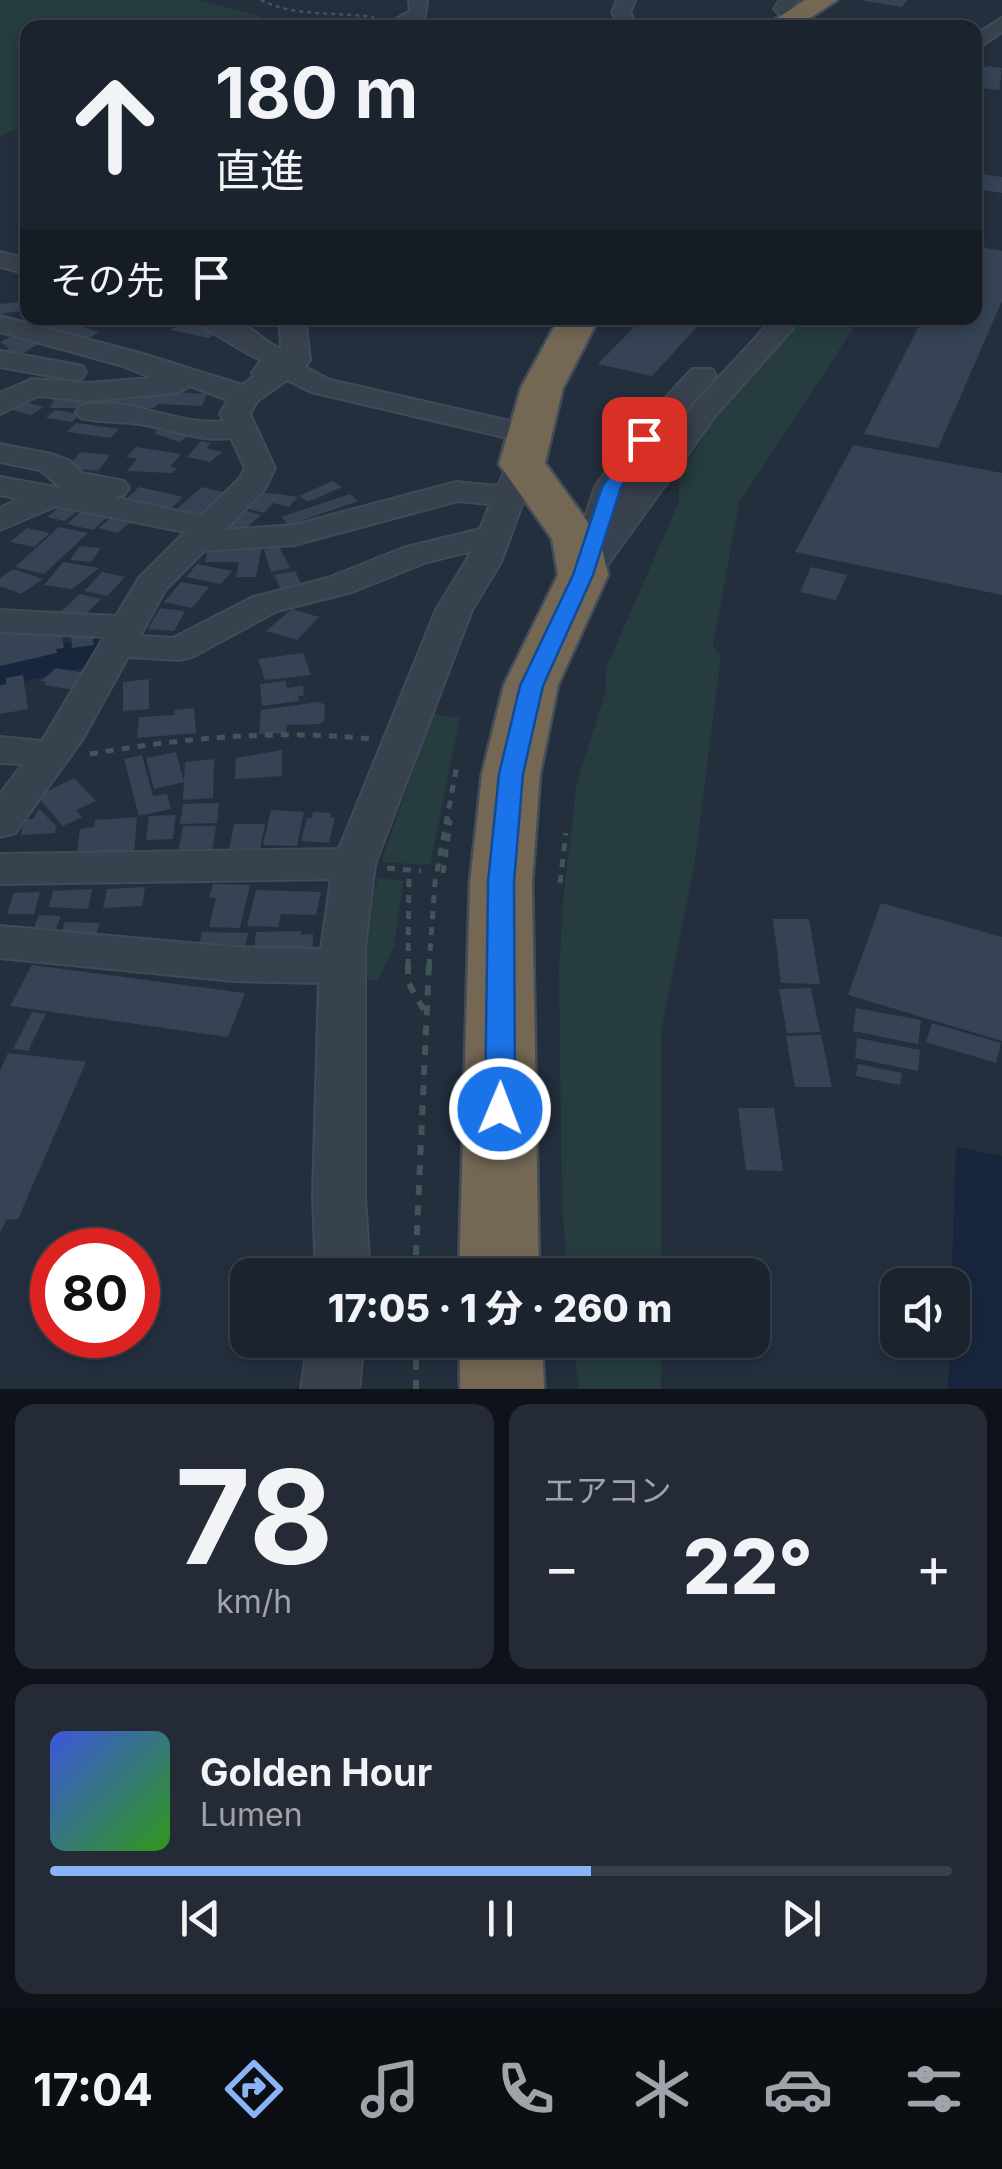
<!DOCTYPE html>
<html lang="ja">
<meta charset="utf-8">
<style>
:root{--surface:#1b232e;--page:#242b36;--text:#f1f3f6;--muted:#a0a4aa;--line:#39404a;--accent:#8ab4f8}
body{margin:0;font-family:Inter,"Noto Sans JP",sans-serif;background:var(--page);color:var(--text);height:100vh;display:flex;flex-direction:column;font-size:38px;white-space:nowrap}
*{box-sizing:border-box;margin:0}
p{font-size:32px;color:var(--muted)}
.icon{flex:none;width:55px;height:55px;fill:none;stroke:currentColor;stroke-width:2;stroke-linecap:round;stroke-linejoin:round}
.map{position:relative;height:1389px;overflow:hidden}
.panel{display:flex;flex-direction:column;gap:15px;padding:15px;background:#0f1319;flex:1}
.panel>*{flex:none}
.guide{position:absolute;left:20px;top:20px;width:962px;height:305px;border-radius:20px;box-shadow:0 5px 15px #0003,0 0 0 2px var(--line);background:#1b232e;color:var(--text);overflow:hidden}
.controls{position:absolute;left:880px;top:1268px;display:grid;gap:20px}
.controls a{display:grid;place-items:center;width:90px;height:90px;border-radius:20px;background:var(--surface);box-shadow:0 5px 15px #0003,0 0 0 2px var(--line);font-size:50px}
.speed{position:absolute;left:30px;top:1228px;display:flex;gap:20px;font-size:50px;font-weight:700;text-align:center}
.speed>*{display:grid;place-content:center;width:130px;height:130px;border-radius:50%;background:var(--surface);box-shadow:0 5px 15px #0003,0 0 0 2px var(--line);line-height:1}
.speed .limit{border:15px solid #d22;background:#fff;color:#111}
.pin{position:absolute;display:grid;place-items:center;width:85px;height:85px;color:#fff;margin:-42px;border-radius:20px;box-shadow:0 5px 15px #0006}
.me{position:absolute;width:110px;margin:-55px;rotate:1deg;stroke-linejoin:round;filter:drop-shadow(0 0 8px #0008)}
.turn{display:flex;align-items:center;gap:35px;height:210px;padding:0 30px;font-size:45px}
.turn .icon{width:130px;height:130px;stroke-width:2.5}
.turn b{display:block;font-size:70px;line-height:85px}
.then{display:flex;align-items:center;height:95px;padding:0 30px;background:#0003;gap:20px;font-size:38px}
.big{font-size:75px;font-weight:800;line-height:1.1}
.panel .card{flex:1;display:flex;flex-direction:column;justify-content:center;gap:15px;min-width:0;padding:0 35px;border-radius:20px;background:var(--page)}
.panel .dial{align-items:center;gap:0}
.dial b{font-size:130px;line-height:1}
.song{display:flex;align-items:center;gap:30px}
.cover{width:120px;height:120px;border-radius:15px;background:linear-gradient(135deg,hsl(230 70% 55%),hsl(110 70% 35%))}
.played{height:10px;border-radius:5px;background:linear-gradient(90deg,var(--accent) 60%,var(--line) 60%)}
.keys{display:flex;justify-content:space-around;direction:ltr}
.heat{display:flex;justify-content:space-between;align-items:center;font-size:55px;direction:ltr}
.panel .tiles{flex:1;display:grid;gap:15px;grid-template-columns:1fr 1fr}
.card:last-child{grid-column:span 2}
.trip{position:absolute;left:230px;top:1258px;width:540px;height:100px;border-radius:20px;background:var(--surface);box-shadow:0 5px 15px #0003,0 0 0 2px var(--line);font-weight:800;line-height:100px;text-align:center}
.tab-bar{display:flex;height:160px;justify-content:space-around;align-items:center;background:#0b0e12;color:var(--muted)}
.tab-bar .icon{width:70px;height:70px}
.tab-bar .active{color:var(--accent)}
.tab-bar b{font-size:45px;color:var(--text)}
.map>svg:first-child{display:block}
</style>
<div class="map">
<svg width="1002" height="1389" viewBox="0 0 1002 1389">
<rect width="100%" height="100%" fill="#242f3e"/>
<g fill="#263c3f">
<polygon points="0,0 197,0 261,16 248,27 28,28 27,124 0,136"/>
<polygon points="799,318 860,318 739,503 713,646 721,656 695,860 661,1031 661,1275 568,1275 562,1205 559,971 564,891 577,782 606,691 606,668 679,502 679,473 721,411"/>
<polygon points="433,714 460,718 430,865 381,862"/>
<path d="M378,878L403,881L394,946L378,980H368C359,943 368,914 378,878Z"/>
<polygon points="572,1340 661,1340 661,1389 579,1389"/>
</g>
<polygon fill="#17263c" points="956,1147 1002,1156 1002,1389 948,1389"/>
<g fill="none" stroke-linecap="round" stroke-linejoin="round">
<polygon fill="#17263c" fill-rule="evenodd" points="98,636 115,640 122,650 115,660 0,687 0,657"/>
</g>
<g fill="#364354">
<polygon points="859,0 907,0 902,7"/>
<polygon points="825,19 878,25 878,28 821,24"/>
<polygon points="990,66 1002,68 999,90 975,87 975,70"/>
<polygon points="980,174 1002,177 1002,193 975,189"/>
<polygon points="975,246 1002,251 1002,301 938,448 864,434 923,318 975,318"/>
<polygon points="28,301 28,310 0,314 0,304"/>
<polygon points="643,318 697,327 652,376 598,364"/>
<polygon points="58,319 99,332 87,339 75,336 66,339 41,328"/>
<polygon points="185,322 199,326 204,323 224,329 209,338 170,330"/>
<polygon points="10,337 38,344 13,360 0,356 9,348 0,342"/>
<polygon points="145,390 207,394 202,406 158,404 155,408 50,408 56,395"/>
<polygon points="18,400 44,407 31,415 5,408"/>
<polygon points="55,410 81,414 72,422 46,418"/>
<polygon points="76,423 112,428 119,429 111,438 67,432"/>
<polygon points="163,423 193,433 179,442 154,433"/>
<polygon points="201,441 211,443 206,448 222,452 210,462 187,457"/>
<polygon points="853,445 1002,473 1002,595 795,552"/>
<polygon points="136,447 181,454 170,467 177,468 172,473 127,471 137,459 126,457"/>
<polygon points="80,452 110,455 98,471 68,468"/>
<polygon points="332,481 342,487 308,502 299,496"/>
<polygon points="139,487 183,497 166,513 122,503"/>
<polygon points="202,487 231,494 202,520 173,512"/>
<polygon points="264,493 280,494 298,497 289,507 273,503 264,513 248,509"/>
<polygon points="350,494 358,501 289,525 281,517"/>
<polygon points="63,504 81,508 65,521 47,517"/>
<polygon points="88,505 114,511 93,530 67,524"/>
<polygon points="120,510 139,514 118,533 99,528"/>
<polygon points="245,510 261,515 234,539 218,534"/>
<polygon points="59,527 88,533 44,574 15,567"/>
<polygon points="27,528 50,533 34,547 10,542"/>
<polygon points="209,545 262,545 256,577 236,577 239,562 205,562"/>
<polygon points="80,546 101,548 91,562 70,560"/>
<polygon points="279,546 290,568 271,572 264,550"/>
<polygon points="63,562 99,568 72,589 44,585"/>
<polygon points="197,564 232,571 221,584 186,577"/>
<polygon points="811,567 847,575 836,600 800,592"/>
<polygon points="13,569 43,579 21,594 0,586 0,578"/>
<polygon points="295,571 303,588 282,592 274,575"/>
<polygon points="102,572 125,577 107,596 84,591"/>
<polygon points="181,582 209,587 192,608 164,602"/>
<polygon points="80,594 101,599 79,620 58,614"/>
<polygon points="160,608 185,611 174,631 148,629"/>
<polygon points="292,609 319,617 297,640 266,631"/>
<polygon points="60,626 64,648 56,649 57,653 0,666 0,629 9,627 10,635"/>
<polygon points="92,633 94,645 72,648 71,636"/>
<polygon points="303,653 311,675 265,680 258,659"/>
<polygon points="56,668 92,674 80,691 44,685 46,682 41,681"/>
<polygon points="23,675 28,709 0,714 0,685 6,684 6,678"/>
<polygon points="149,679 149,709 123,711 123,682"/>
<polygon points="285,681 287,688 303,686 304,696 298,696 299,701 262,706 260,684"/>
<polygon points="319,702 325,705 324,721 319,724 287,725 286,733 259,734 261,710"/>
<polygon points="194,708 196,733 137,738 139,717 174,715 175,710"/>
<polygon points="282,750 282,776 235,779 236,758"/>
<polygon points="176,752 184,782 185,762 214,759 213,798 183,800 184,782 154,789 146,758"/>
<polygon points="142,755 153,796 167,794 171,809 139,816 124,759"/>
<polygon points="74,778 96,801 76,810 82,817 63,826 37,796"/>
<polygon points="219,803 217,823 180,824 183,804"/>
<polygon points="39,809 56,826 55,833 21,835 24,819 33,819"/>
<polygon points="271,810 304,812 297,846 263,845"/>
<polygon points="313,812 331,813 330,817 335,818 329,843 301,841 307,818 312,818"/>
<polygon points="176,815 173,839 146,840 149,816"/>
<polygon points="137,817 134,854 76,858 80,829 94,827 95,820"/>
<polygon points="234,824 265,824 260,850 229,850"/>
<polygon points="183,826 216,826 212,852 178,853"/>
<polygon points="213,884 250,885 240,928 209,927 216,898 209,898"/>
<polygon points="145,887 142,906 103,908 107,889"/>
<polygon points="92,889 88,909 49,907 53,891"/>
<polygon points="256,890 321,892 316,915 281,914 278,927 247,926"/>
<polygon points="40,892 34,914 7,914 14,893"/>
<polygon points="881,903 1002,937 1002,1041 848,995"/>
<polygon points="39,915 61,916 51,940 8,937 13,925 34,927"/>
<polygon points="773,919 809,919 820,984 781,983"/>
<polygon points="65,922 100,923 93,943 58,942"/>
<polygon points="301,931 301,935 313,934 312,958 253,960 256,932"/>
<polygon points="202,932 248,933 244,954 197,953"/>
<polygon points="32,965 245,993 228,1037 10,1006"/>
<polygon points="811,988 820,1032 787,1033 779,989"/>
<polygon points="856,1008 921,1020 918,1044 853,1031"/>
<polygon points="32,1012 46,1014 28,1051 13,1049"/>
<polygon points="932,1023 1001,1043 996,1063 926,1042"/>
<polygon points="821,1035 832,1087 795,1087 786,1036"/>
<polygon points="857,1038 920,1050 918,1071 855,1058"/>
<polygon points="8,1053 86,1062 18,1219 6,1220 0,1233 0,1071"/>
<polygon points="858,1064 902,1073 900,1085 856,1076"/>
<polygon points="738,1108 774,1108 783,1171 746,1170"/>
</g>
<g fill="none" stroke-linecap="round" stroke-linejoin="round">
<g stroke="#414a57" stroke-width="4">
<g id="minor">
<polygon points="409,0 427,0 425,17 405,28 381,28 410,11"/>
<polygon points="617,0 635,0 630,13 640,28 622,28 612,13"/>
<path d="M780,0H798L793,7L822,28C802,28 789,24 774,9Z"/>
<polygon points="1002,18 1002,32 975,50 975,35"/>
<polygon points="0,252 28,259 28,274 0,267"/>
<path d="M0,316L143,354L242,385L254,376L252,373L261,360C252,357 197,324 193,318C214,318 230,317 248,327C261,335 266,343 281,349L280,326L284,318H310L306,326L310,360L305,367L330,380L536,427L540,433L536,439L525,442L311,392L287,380L257,401L250,414L275,468L265,489L225,530L294,525L456,482L498,486L511,457H533L537,464L501,562L472,610L375,864L365,946V1197L370,1275H316L313,1197L319,983L233,981L0,958V926L233,947L321,949L331,879L0,884V854L339,849L436,610L472,551L427,562L352,592L277,611L192,657L179,660L128,657L82,740L15,833L0,837V794L23,764L0,763V737L42,741L104,637L0,632V610L116,616L139,578L185,532L56,506L0,530V508L19,499L0,495V477L61,488L40,470L0,462V444L51,454L70,461L82,473L124,481L129,488L124,495L114,497L201,516L240,478L245,468L231,438C200,442 175,430 145,425C124,421 102,423 81,418L76,412L81,406C130,394 176,427 224,421L220,414L228,400L190,386L177,393L89,401L38,396L0,414V393L32,379L89,383L152,378L123,366L0,332ZM458,501L490,504L480,529L403,548L328,578L253,597L173,638L140,636L165,590L204,551L294,545Z"/>
<polygon points="774,318 802,318 716,415 595,582 571,582 566,575 583,551 576,544 595,487 633,433 692,369 712,369 716,375 712,381 655,445 624,495 695,403"/>
<polygon points="0,351 72,364 82,366 86,372 82,378 72,380 0,367"/>
<polygon points="308,1340 364,1340 359,1389 301,1389"/>
</g>
</g>
<g stroke="#434c59" stroke-width="5">
<g id="highway">
<polygon points="805,0 837,0 795,28 762,28"/>
<polygon points="559,318 599,318 563,388 545,463 600,539 608,575 558,685 540,774 532,883 539,1275 459,1275 470,883 482,774 504,685 558,575 552,539 499,464 521,388"/>
<polygon points="460,1340 542,1340 544,1389 460,1389"/>
</g>
</g>
<path stroke="#3f5557" stroke-width="2.5" stroke-dasharray="4 4" stroke-linecap="butt" d="M261,0C294,17 337,12 374,17"/>
<g stroke="#3f5557" stroke-width="5" stroke-dasharray="8 8" stroke-linecap="butt">
<path d="M90,754C183,738 277,729 372,739"/>
<polyline points="387,868 421,871"/>
<polyline points="443,873 450,822 445,821"/>
<polyline points="560,883 566,833"/>
<polyline points="408,967 409,870"/>
<polyline points="429,967 435,882 457,765"/>
</g>
<g stroke="#3f5557" stroke-width="6" stroke-dasharray="10 10" stroke-linecap="butt">
<polyline points="408,964 408,982 425,1012"/>
<polyline points="415,1275 429,964"/>
<polyline points="416,1340 416,1389"/>
</g>
<use href="#minor" fill="#38414e" fill-rule="evenodd"/>
<use href="#highway" fill="#746855" fill-rule="evenodd"/>
</g>
<polygon fill="#1a73e8" stroke="#114b97" stroke-width="2.5" points="644,434 653,439 621,487 593,575 543,686 523,774 514,882 515,1109 511,1118 500,1121 489,1118 485,1109 488,882 499,774 520,686 573,575 602,487 637,435"/>
</svg>
<div class="controls">
<a><svg class="icon" aria-label="sound" viewBox="0 0 24 24"><path d="M4 9h4l5-4v14l-5-4H4zM17 9q2 3 0 6"/></svg></a>
</div>
<div class="speed"><div class="limit">80</div></div>
<div class="pin" style="left:644px;top:439px;background:#d93025"><svg class="icon" aria-label="arrive" viewBox="0 0 24 24"><path d="M6 21V4h12l-3 4 3 4H6"/></svg></div>
<svg class="me" style="left:500px;top:1109px" viewBox="-20 -20 40 40"><circle r="17" fill="#1a73e8" stroke="#fff" stroke-width="3"/><path d="M0-11L8 9 0 5-8 9z" fill="#fff"/></svg>
<div class="trip">17:05 · 1 分 · 260 m</div>
<div class="guide">
<div class="turn"><svg class="icon" aria-label="ahead" viewBox="0 0 24 24"><path d="M12 20V5M6 11l6-6 6 6"/></svg><div><b>180 m</b>直進</div></div>
<div class="then">その先<svg class="icon" aria-label="arrive" viewBox="0 0 24 24"><path d="M6 21V4h12l-3 4 3 4H6"/></svg></div>
</div>
</div>
<section class="panel">
<div class="tiles">
<div class="card dial"><b>78</b><p>km/h</p></div>
<div class="card"><p>エアコン</p>
<div class="heat"><a>−</a><b class="big">22°</b><a>+</a></div>
</div>
<div class="card">
<div class="song"><i class="cover"></i><div><b>Golden Hour</b><p>Lumen</p></div></div>
<div class="played"></div>
<div class="keys"><svg class="icon" aria-label="previous" viewBox="0 0 24 24"><path d="M18 5L8 12l10 7zM5 5v14"/></svg><svg class="icon" aria-label="pause" viewBox="0 0 24 24"><path d="M8 5v14M16 5v14"/></svg><svg class="icon" aria-label="next" viewBox="0 0 24 24"><path d="M6 5l10 7-10 7zM19 5v14"/></svg></div>
</div>
</div>
</section>
<nav class="tab-bar">
<b>17:04</b>
<svg class="icon active" aria-label="directions" viewBox="0 0 24 24"><path d="M12 3l9 9-9 9-9-9zM9 14v-3h6M13 9l2 2-2 2"/></svg>
<svg class="icon" aria-label="music" viewBox="0 0 24 24"><path d="M9 18V5l10-2v13"/><circle cx="6" cy="18" r="3"/><circle cx="16" cy="16" r="3"/></svg>
<svg class="icon" aria-label="phone" viewBox="0 0 24 24"><path d="M5 4h4l2 5-3 2q2 4 5 5l2-3 5 2v4C11 20 4 13 5 4z"/></svg>
<svg class="icon" aria-label="climate" viewBox="0 0 24 24"><path d="M12 3v18M4 7l16 10M4 17L20 7"/></svg>
<svg class="icon" aria-label="car" viewBox="0 0 24 24"><path d="M5 17H2v-5l4-1 3-4h7l3 4 3 1v5h-3M9 17h6M6 11h13"/><circle cx="7" cy="17" r="2"/><circle cx="17" cy="17" r="2"/></svg>
<svg class="icon" aria-label="filters" viewBox="0 0 24 24"><path d="M4 7h16M4 17h16"/><circle cx="9" cy="7" r="2"/><circle cx="15" cy="17" r="2"/></svg>
</nav>
